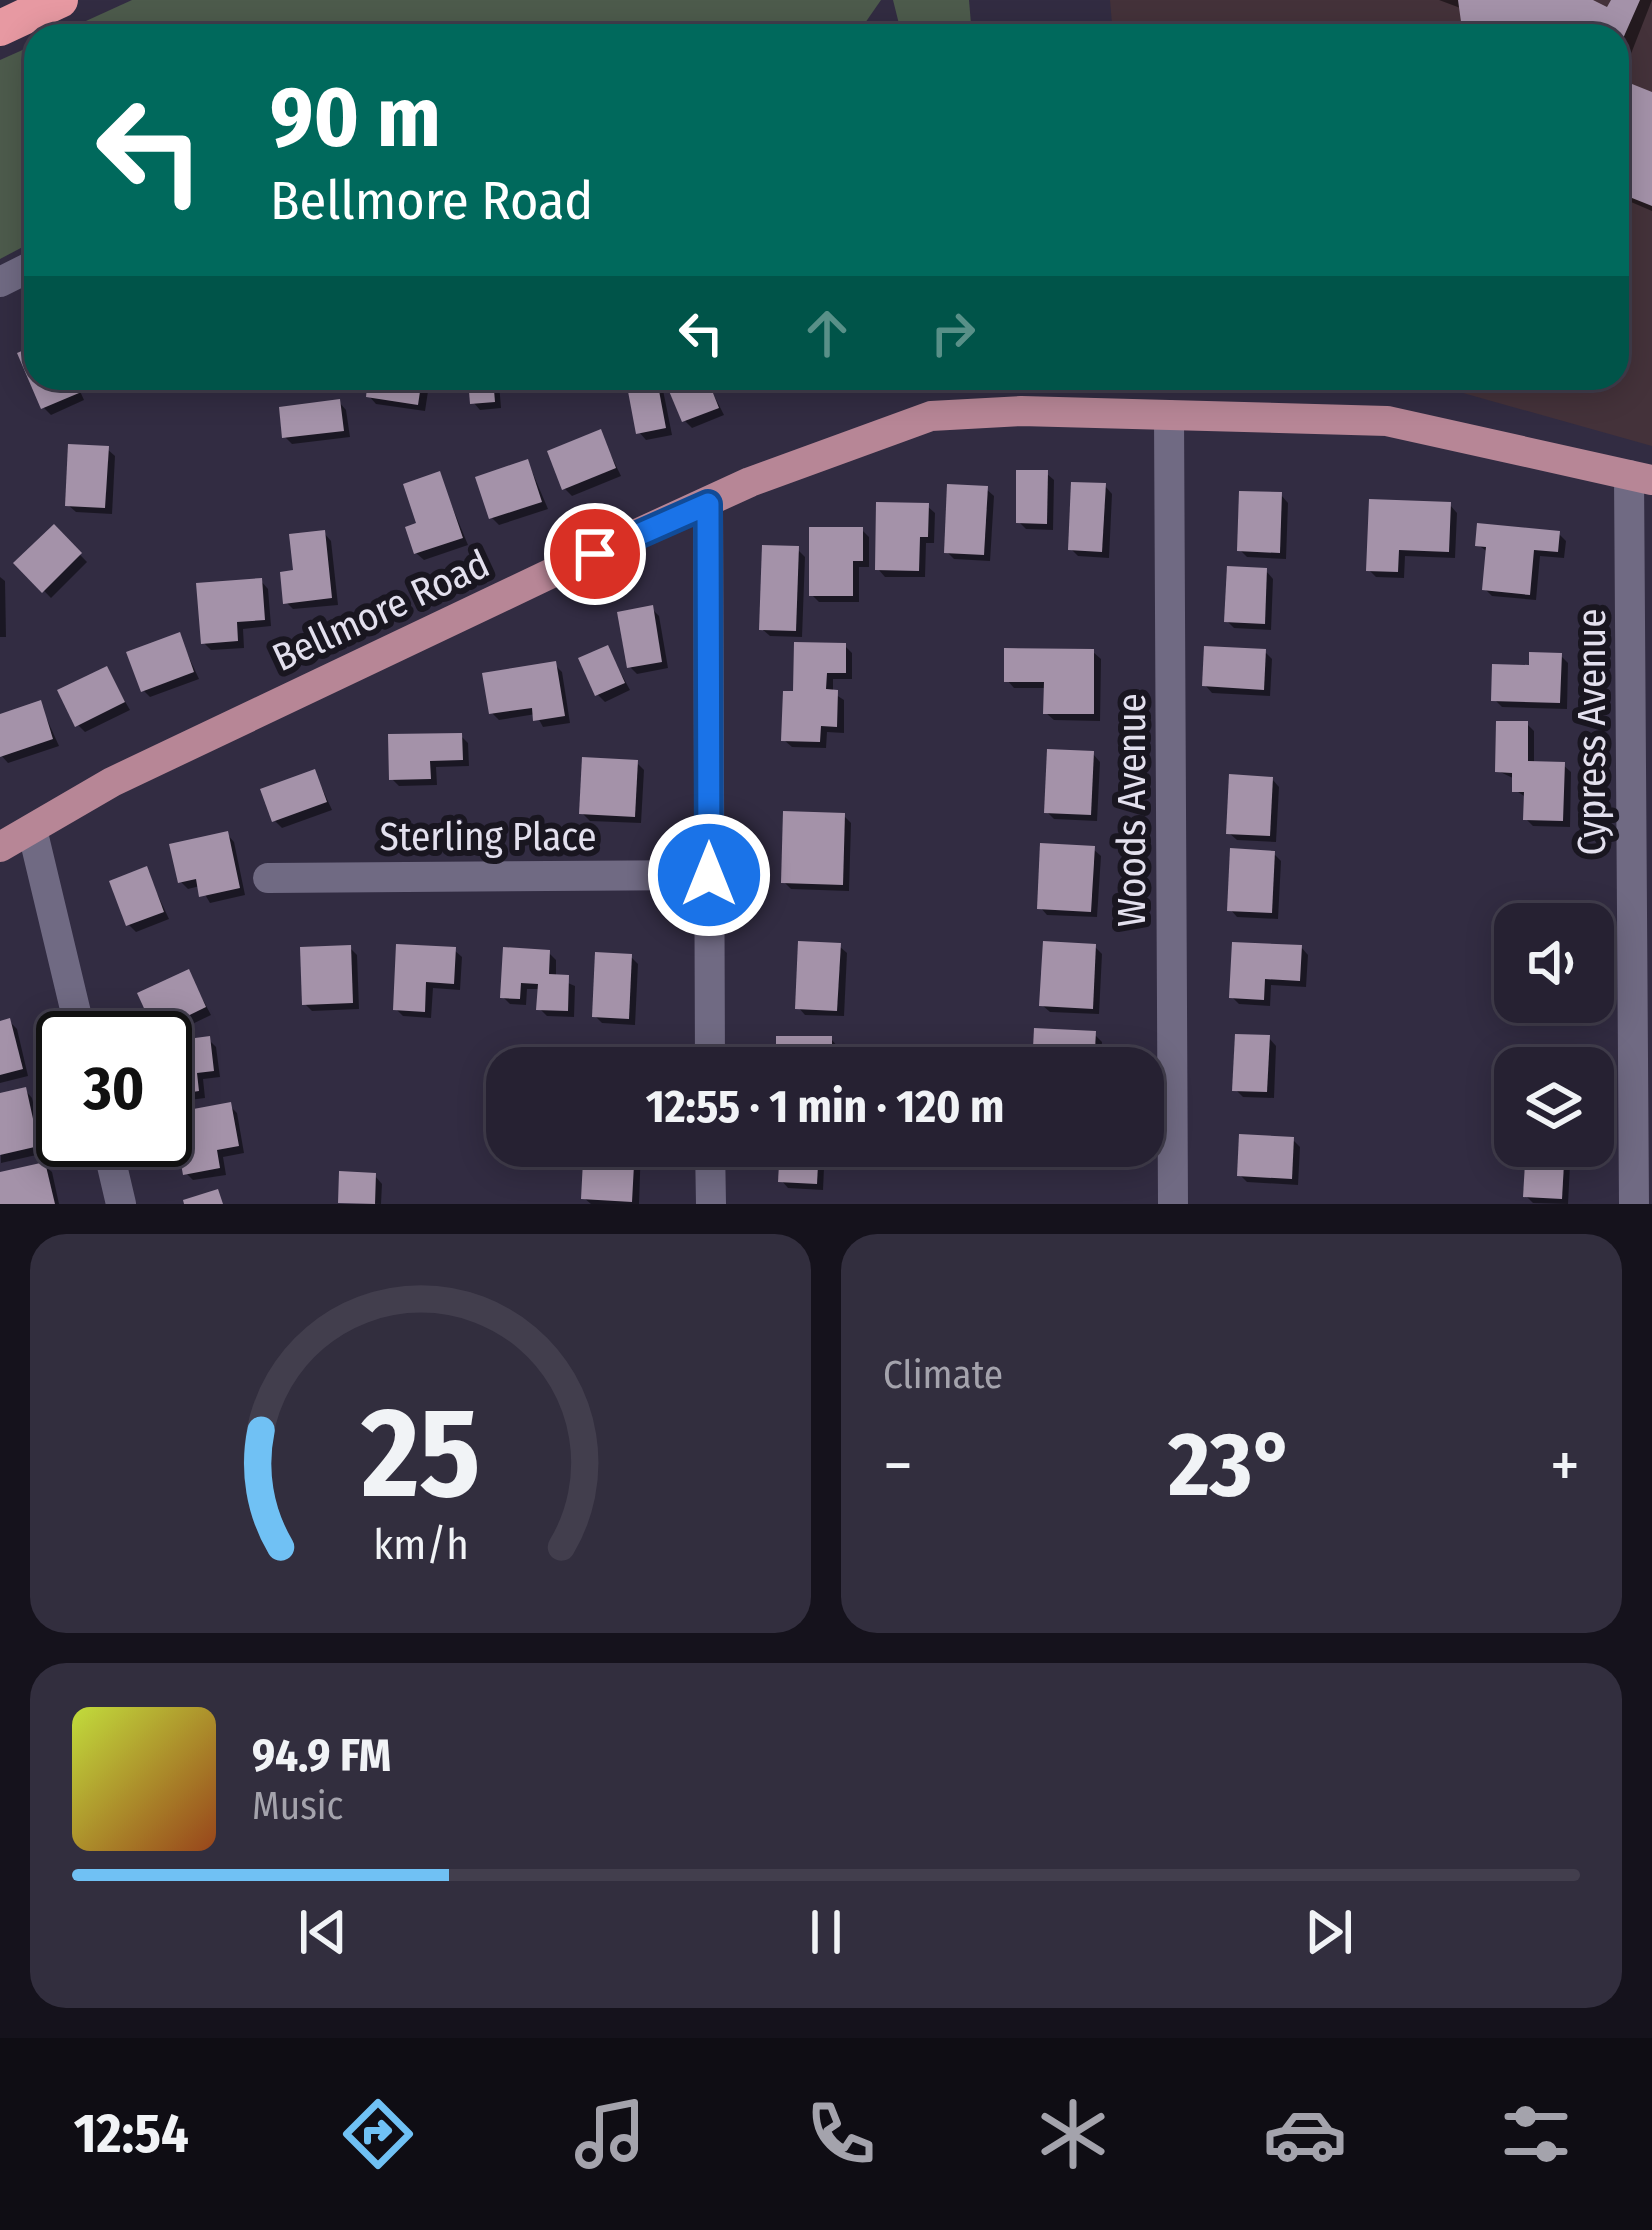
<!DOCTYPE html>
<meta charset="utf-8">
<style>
:root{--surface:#262132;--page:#322e3e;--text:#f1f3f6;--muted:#a4a3ac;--line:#423e4d;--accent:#70c1f4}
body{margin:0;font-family:"Fira Sans Condensed",sans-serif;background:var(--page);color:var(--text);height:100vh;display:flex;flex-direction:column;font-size:45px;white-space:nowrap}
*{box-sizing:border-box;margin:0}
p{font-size:39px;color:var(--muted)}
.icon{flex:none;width:66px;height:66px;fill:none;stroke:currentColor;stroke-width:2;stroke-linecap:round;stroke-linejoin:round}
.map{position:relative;height:1204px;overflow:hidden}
.panel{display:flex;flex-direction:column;gap:30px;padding:30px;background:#15121c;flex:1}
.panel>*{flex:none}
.top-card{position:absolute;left:24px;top:24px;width:1605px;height:366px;border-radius:36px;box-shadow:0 6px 30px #0003,0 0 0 3px var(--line);background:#00695c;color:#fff;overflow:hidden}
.buttons{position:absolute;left:1494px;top:903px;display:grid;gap:24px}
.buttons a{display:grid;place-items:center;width:120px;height:120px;border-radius:24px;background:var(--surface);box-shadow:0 6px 30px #0003,0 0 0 3px var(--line);font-size:60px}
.speed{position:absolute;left:36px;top:1011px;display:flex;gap:24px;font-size:60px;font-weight:700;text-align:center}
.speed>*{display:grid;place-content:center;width:156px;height:156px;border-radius:50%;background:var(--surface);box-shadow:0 6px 30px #0003,0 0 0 3px var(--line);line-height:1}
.speed .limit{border:6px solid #111;border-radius:18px;background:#fff;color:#111}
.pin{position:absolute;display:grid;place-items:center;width:102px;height:102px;color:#fff;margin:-51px;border:6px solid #fff;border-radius:50%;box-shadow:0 3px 12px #0007}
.me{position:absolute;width:132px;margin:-66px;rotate:0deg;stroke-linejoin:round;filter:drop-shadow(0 0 9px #0008)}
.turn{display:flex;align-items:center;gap:42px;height:252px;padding:0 48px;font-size:54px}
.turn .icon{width:156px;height:156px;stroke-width:2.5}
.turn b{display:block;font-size:84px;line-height:102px}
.lanes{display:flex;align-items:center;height:114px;padding:0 48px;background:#0003;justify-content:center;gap:60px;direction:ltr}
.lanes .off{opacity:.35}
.big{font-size:90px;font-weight:700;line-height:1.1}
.panel .card{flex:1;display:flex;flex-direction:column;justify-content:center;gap:18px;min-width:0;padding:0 42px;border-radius:36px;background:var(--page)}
.panel .dial{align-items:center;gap:0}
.dial svg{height:312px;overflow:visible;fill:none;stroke:var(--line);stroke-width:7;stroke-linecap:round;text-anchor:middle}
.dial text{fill:var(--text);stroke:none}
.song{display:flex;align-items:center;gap:36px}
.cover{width:144px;height:144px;border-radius:18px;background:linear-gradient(135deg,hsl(70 70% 55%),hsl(20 70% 35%))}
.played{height:12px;border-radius:6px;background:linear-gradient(90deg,var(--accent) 25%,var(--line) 25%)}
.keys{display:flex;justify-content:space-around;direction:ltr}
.heat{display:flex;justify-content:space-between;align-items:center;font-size:66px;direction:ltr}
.panel .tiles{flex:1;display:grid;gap:30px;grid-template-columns:1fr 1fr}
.card:last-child{grid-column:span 2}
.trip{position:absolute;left:486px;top:1047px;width:678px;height:120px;border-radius:36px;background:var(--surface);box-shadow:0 6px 30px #0003,0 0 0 3px var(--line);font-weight:700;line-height:120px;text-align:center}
.tabs{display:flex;height:192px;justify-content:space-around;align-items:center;background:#0f0d14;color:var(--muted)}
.tabs .icon{width:84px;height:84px}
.tabs .active{color:var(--accent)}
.tabs b{font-size:54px;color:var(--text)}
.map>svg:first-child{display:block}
</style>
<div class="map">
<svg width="1652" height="1204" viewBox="0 0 1652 1204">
<rect width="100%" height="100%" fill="#322c42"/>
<polygon fill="#44323a" points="1110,0 1652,0 1652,446 1424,382 1349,378 1617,378 1617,36 1113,36"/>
<g fill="#4d5b4c">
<polygon points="132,0 881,0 856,36 53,36"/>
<polygon points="893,0 969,0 972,36 902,36"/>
<polygon points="36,44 36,240 0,259 0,60"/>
</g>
<g fill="#0007">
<polygon points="1439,0 1585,0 1608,10 1614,0 1652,0 1620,82 1652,96 1652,211 1617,196 1617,36 1466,36 1463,9"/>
<polygon points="36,348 36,378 74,378 84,400 51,415 43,407 21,354"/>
<polygon points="371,378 430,378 425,411 376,404 369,396"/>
<polygon points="471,378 529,378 529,380 499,383 501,408 480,410 473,402"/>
<polygon points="752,378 792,378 792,380 759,385"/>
<polygon points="706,380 724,415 692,428 685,421"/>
<polygon points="656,383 663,390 672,435 646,440 639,432"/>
<polygon points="339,402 346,410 350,437 292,444 285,437"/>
<polygon points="600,433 621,476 572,496 564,488"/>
<polygon points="107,449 115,456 112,514 76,512 68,505"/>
<polygon points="528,462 548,509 499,525 492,518"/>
<polygon points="1046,473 1054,480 1053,530 1026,529 1019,522"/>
<polygon points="439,475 468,545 424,560 416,553 420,525"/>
<polygon points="1105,486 1112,494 1109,558 1078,556 1071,549"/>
<polygon points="986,489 994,496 990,561 954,559 947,552"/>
<polygon points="1281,495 1288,503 1286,559 1247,557 1240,550"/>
<polygon points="1450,505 1457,513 1455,558 1405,556 1404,578 1376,577 1369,570"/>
<polygon points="927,506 935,513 934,543 926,543 925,577 885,577 878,569"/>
<polygon points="54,528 87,562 51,598 17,563"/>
<polygon points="862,530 869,537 869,567 859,567 859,602 819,602 812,595"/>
<polygon points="324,533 331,541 338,605 293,609 286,602 296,573"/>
<polygon points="1559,534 1566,541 1564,558 1540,556 1536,600 1492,596 1485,589 1488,552 1478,545"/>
<polygon points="797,549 805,557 802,637 770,636 762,629"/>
<polygon points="1266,571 1273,579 1271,630 1234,628 1227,621"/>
<polygon points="0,577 5,581 6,637 0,637"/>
<polygon points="261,581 268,589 271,626 243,629 244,648 211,650 204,643"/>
<polygon points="652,609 659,616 668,668 637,674 630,667"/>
<polygon points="179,636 199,679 150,697 143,690"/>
<polygon points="845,646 852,653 852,679 833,679 833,693 844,700 844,733 827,732 826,748 792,747 784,740 796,694"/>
<polygon points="607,648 630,690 605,702 598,695"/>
<polygon points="1093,652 1101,659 1100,721 1054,720 1046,713 1047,688 1014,688 1007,680"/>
<polygon points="1265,652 1272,659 1270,696 1212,693 1205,685"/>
<polygon points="1561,656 1568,663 1567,709 1502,707 1494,699 1532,668"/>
<polygon points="555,665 562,672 570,723 543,727 536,714 499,720 492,713"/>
<polygon points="106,669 130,710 85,732 78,725"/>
<polygon points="40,704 59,746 8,763 0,754 0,717"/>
<polygon points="1527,724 1534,731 1534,764 1563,765 1571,772 1570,827 1533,826 1526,819 1527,798 1515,790 1515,779 1498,771"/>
<polygon points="461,736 468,743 469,766 436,767 437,785 399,786 392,779"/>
<polygon points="1093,754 1100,762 1097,821 1054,819 1047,812"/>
<polygon points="637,763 644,770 641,823 590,821 582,813"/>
<polygon points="315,773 332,810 282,828 274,820"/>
<polygon points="1272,779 1279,787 1276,842 1237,840 1229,833"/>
<polygon points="844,816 851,823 849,891 791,889 784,882"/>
<polygon points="227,834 234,842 245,895 210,903 200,886 188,889 180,881"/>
<polygon points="1093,849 1101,856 1097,917 1047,915 1040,907"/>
<polygon points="1274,854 1281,861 1278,919 1237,917 1230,909"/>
<polygon points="146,870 169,919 136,932 129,925"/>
<polygon points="839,946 847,953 844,1016 805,1015 798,1007"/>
<polygon points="1095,947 1102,954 1099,1014 1050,1012 1042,1005"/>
<polygon points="1301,947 1308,955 1306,987 1271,985 1270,1006 1239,1004 1232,997"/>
<polygon points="350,948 357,955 359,1009 312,1011 305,1004"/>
<polygon points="454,950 462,957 460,990 433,988 431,1018 403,1016 396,1009"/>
<polygon points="549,953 556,960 556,978 575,986 574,1017 547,1016 540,1009 541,989 527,989 526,1005 510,1004 503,997"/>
<polygon points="631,957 638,964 635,1025 602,1023 595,1016"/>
<polygon points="1514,970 1515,1002 1564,1002 1564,1012 1520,1010 1513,1003"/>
<polygon points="188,972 211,1015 165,1037 157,1030"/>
<polygon points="10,1022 17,1029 28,1076 0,1083 0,1024"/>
<polygon points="1094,1034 1102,1042 1100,1068 1035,1068"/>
<polygon points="1269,1038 1276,1046 1274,1098 1243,1097 1235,1089"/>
<polygon points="208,1039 216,1047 220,1077 203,1079 205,1098 174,1102 167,1094 165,1045"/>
<polygon points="831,1039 838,1047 838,1065 871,1068 779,1068"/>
<polygon points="25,1090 32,1098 45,1153 1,1163 0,1096"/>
<polygon points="230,1106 237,1113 244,1153 223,1157 226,1175 193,1180 186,1173"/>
<polygon points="1293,1140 1300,1147 1298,1185 1247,1182 1240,1175"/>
<polygon points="571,1146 641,1146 639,1204 591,1204 584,1198 586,1167 570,1159"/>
<polygon points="783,1146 825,1146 823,1190 788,1188 781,1180"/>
<polygon points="1033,1146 1099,1146 1098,1163 1040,1160"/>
<polygon points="1529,1146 1571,1146 1568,1204 1533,1203 1526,1196"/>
<polygon points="44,1165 52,1172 59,1204 2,1204 0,1175"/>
<polygon points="375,1176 382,1184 381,1204 341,1202"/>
</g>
<g fill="#a492a9">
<polygon points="1458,0 1593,0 1607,7 1611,0 1640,0 1617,52 1617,36 1463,36"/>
<polygon points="1617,78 1652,92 1652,206 1617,192"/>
<polygon points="36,345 36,378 72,378 79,393 41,409 17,353"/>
<polygon points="368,378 422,378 418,405 366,397"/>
<polygon points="468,378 493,378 495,402 470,404"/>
<polygon points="707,378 719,408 682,422 669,391"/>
<polygon points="657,380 666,428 636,434 627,386"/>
<polygon points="340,399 344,431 282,438 279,407"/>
<polygon points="601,429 616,468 562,490 547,451"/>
<polygon points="68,444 109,446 105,508 65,506"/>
<polygon points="528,459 542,502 489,519 475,477"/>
<polygon points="1016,470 1048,470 1047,524 1016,523"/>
<polygon points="440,471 463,538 414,554 405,527 416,523 403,484"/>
<polygon points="1071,482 1106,483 1102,552 1068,550"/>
<polygon points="947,484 988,486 984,555 944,553"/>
<polygon points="1239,491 1282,492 1280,553 1237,551"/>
<polygon points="1369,499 1451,502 1449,552 1399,550 1398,572 1366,571"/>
<polygon points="876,502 929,503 928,537 920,537 919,571 875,570"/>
<polygon points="1477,523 1560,531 1558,552 1534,550 1530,595 1482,590 1486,547 1475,546"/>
<polygon points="54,524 82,553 42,593 13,563"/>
<polygon points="809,527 863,527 863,561 853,561 853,596 809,596"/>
<polygon points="325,530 332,598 283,604 280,572 293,570 289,534"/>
<polygon points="762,545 799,546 796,631 759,630"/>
<polygon points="1227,566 1267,568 1265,624 1224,622"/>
<polygon points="262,578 265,620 237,622 238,641 201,644 196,583"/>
<polygon points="653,605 662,662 627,668 617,612"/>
<polygon points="180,632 194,672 141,692 126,652"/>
<polygon points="794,642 846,643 846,673 827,673 826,689 838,690 837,727 821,726 820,742 781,741 783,691 793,691"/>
<polygon points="608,645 625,683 595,696 578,658"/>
<polygon points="1204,646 1266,649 1264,690 1202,686"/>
<polygon points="1004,648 1094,649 1094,714 1043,714 1044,682 1004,682"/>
<polygon points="1529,652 1562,653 1560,703 1491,701 1492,664 1529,665"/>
<polygon points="556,661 565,716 533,721 532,708 489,714 482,673"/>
<polygon points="107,666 125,702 75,727 57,690"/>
<polygon points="41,700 53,739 0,757 0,714"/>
<polygon points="1496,721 1528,721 1528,761 1565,762 1563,821 1523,820 1524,792 1512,792 1512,773 1495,772"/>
<polygon points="462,733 463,760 430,761 431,779 389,780 388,734"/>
<polygon points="1047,749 1094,751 1091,815 1044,813"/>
<polygon points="582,757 638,760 635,817 579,814"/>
<polygon points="315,769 327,802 272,822 260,789"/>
<polygon points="1229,774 1273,777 1270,836 1226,834"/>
<polygon points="783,811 845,813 843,885 781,883"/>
<polygon points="228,831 240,888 199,897 196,879 178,883 169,844"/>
<polygon points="1040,843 1095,846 1091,912 1037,909"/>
<polygon points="1230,848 1275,851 1272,913 1227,911"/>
<polygon points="147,866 164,912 126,926 109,881"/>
<polygon points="798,941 841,943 837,1011 795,1009"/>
<polygon points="1043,941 1096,944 1093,1009 1039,1006"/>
<polygon points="1232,942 1302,945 1300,981 1265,979 1264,1000 1229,998"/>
<polygon points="396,944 456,947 454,984 426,982 425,1012 393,1010"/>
<polygon points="351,945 353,1003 302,1005 300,947"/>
<polygon points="503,947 550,950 549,974 569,975 568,1011 536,1010 538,984 521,983 520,999 500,998"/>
<polygon points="595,952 632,954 629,1019 592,1017"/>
<polygon points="189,969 206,1007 155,1032 137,993"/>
<polygon points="10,1018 23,1069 0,1075 0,1021"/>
<polygon points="1034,1028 1096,1031 1094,1068 1032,1068"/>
<polygon points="1235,1034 1270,1035 1267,1092 1232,1091"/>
<polygon points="210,1036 214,1071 197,1073 199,1091 165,1096 165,1042"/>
<rect x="776" y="1036" width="56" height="32"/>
<polygon points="26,1087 39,1146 0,1155 0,1093"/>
<polygon points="231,1102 239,1146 217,1150 220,1168 183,1175 172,1113"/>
<polygon points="1239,1134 1294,1137 1292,1179 1237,1176"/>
<polygon points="568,1146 635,1146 632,1202 581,1199 583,1161 567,1160"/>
<polygon points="780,1146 819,1146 817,1184 778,1182"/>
<polygon points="1030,1146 1092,1146 1092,1157 1030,1153"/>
<polygon points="1526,1146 1565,1146 1562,1199 1523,1197"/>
<polygon points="45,1162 55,1204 0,1204 0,1172"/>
<polygon points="339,1171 376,1173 375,1204 338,1203"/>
<polygon points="218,1189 223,1204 184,1204 183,1200"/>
</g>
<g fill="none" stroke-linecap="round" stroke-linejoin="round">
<g stroke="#706a83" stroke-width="30">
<polyline points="0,282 36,264"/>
<polyline points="1169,415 1173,1204"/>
<polyline points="1629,475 1634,1204"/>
<polyline points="708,504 710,1068"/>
<polyline points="32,829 82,1038"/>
<polyline points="268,878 709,875"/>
<polyline points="106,1140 121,1204"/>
<polyline points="710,1146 711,1204"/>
</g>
<polyline stroke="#b78696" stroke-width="30" points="0,847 112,782 558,570 750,482 931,416 1021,411 1387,421 1652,480"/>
<polyline stroke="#e799a2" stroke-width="36" points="0,28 60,0"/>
</g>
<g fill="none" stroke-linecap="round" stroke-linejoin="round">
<g stroke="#114b97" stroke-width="30">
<polyline id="route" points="595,554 708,504 709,875"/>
</g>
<use href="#route" stroke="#1a73e8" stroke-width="21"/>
</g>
<g text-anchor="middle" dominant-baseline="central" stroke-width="12" stroke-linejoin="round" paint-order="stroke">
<g font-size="39" fill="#e3e0ee" stroke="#191620">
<text transform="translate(381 611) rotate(-25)">Bellmore Road</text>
<text transform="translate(1592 732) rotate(-90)">Cypress Avenue</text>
<text transform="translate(1132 810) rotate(-90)">Woods Avenue</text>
<text x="488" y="837">Sterling Place</text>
</g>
</g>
</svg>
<div class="buttons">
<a><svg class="icon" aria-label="sound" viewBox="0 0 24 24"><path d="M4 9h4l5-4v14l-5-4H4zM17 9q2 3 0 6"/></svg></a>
<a><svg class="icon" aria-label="layers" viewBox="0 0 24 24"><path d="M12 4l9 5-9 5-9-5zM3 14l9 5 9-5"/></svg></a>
</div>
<div class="speed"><div class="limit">30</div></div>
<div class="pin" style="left:595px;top:554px;background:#d93025"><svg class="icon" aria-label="arrive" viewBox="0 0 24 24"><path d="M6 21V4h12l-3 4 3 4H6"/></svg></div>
<svg class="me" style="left:709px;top:875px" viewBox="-20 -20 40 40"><circle r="17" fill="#1a73e8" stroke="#fff" stroke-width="3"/><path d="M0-11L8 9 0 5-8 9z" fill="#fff"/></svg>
<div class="trip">12:55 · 1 min · 120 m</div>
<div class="top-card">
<div class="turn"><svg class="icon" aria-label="left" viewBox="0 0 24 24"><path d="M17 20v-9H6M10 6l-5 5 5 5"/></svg><div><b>90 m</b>Bellmore Road</div></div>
<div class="lanes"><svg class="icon" aria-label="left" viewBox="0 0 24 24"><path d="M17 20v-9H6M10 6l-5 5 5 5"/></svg><svg class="icon off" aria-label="ahead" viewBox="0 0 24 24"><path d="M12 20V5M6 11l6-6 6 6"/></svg><svg class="icon off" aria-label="right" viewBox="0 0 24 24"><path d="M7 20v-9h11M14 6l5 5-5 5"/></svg></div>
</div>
</div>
<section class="panel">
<div class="tiles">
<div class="card dial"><svg viewBox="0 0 100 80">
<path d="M14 69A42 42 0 1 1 86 69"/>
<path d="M14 69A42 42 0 0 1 9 39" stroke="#70c1f4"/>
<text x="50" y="56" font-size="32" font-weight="700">25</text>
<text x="50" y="72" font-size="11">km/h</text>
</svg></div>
<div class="card"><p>Climate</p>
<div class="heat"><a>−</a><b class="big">23°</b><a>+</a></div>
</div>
<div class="card">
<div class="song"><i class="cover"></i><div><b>94.9 FM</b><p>Music</p></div></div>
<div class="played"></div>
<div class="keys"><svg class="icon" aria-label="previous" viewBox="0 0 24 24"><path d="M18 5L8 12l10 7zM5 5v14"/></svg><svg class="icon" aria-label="pause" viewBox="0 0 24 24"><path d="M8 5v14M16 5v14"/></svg><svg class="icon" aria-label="next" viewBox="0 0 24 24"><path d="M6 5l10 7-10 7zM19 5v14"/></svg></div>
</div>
</div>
</section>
<nav class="tabs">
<b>12:54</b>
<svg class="icon active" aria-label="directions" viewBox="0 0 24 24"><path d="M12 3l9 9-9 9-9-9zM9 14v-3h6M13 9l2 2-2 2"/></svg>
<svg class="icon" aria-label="music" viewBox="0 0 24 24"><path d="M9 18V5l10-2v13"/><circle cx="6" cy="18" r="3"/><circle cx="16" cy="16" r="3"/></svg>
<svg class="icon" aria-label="phone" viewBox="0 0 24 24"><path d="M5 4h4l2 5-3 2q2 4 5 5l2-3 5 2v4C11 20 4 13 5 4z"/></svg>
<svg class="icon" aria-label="climate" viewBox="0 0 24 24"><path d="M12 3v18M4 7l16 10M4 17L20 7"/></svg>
<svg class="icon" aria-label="car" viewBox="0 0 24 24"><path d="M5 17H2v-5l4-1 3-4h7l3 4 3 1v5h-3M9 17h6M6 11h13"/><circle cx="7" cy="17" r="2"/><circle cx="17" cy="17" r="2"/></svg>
<svg class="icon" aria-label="filters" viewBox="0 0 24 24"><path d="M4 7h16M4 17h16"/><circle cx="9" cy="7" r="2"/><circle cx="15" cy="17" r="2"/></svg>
</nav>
